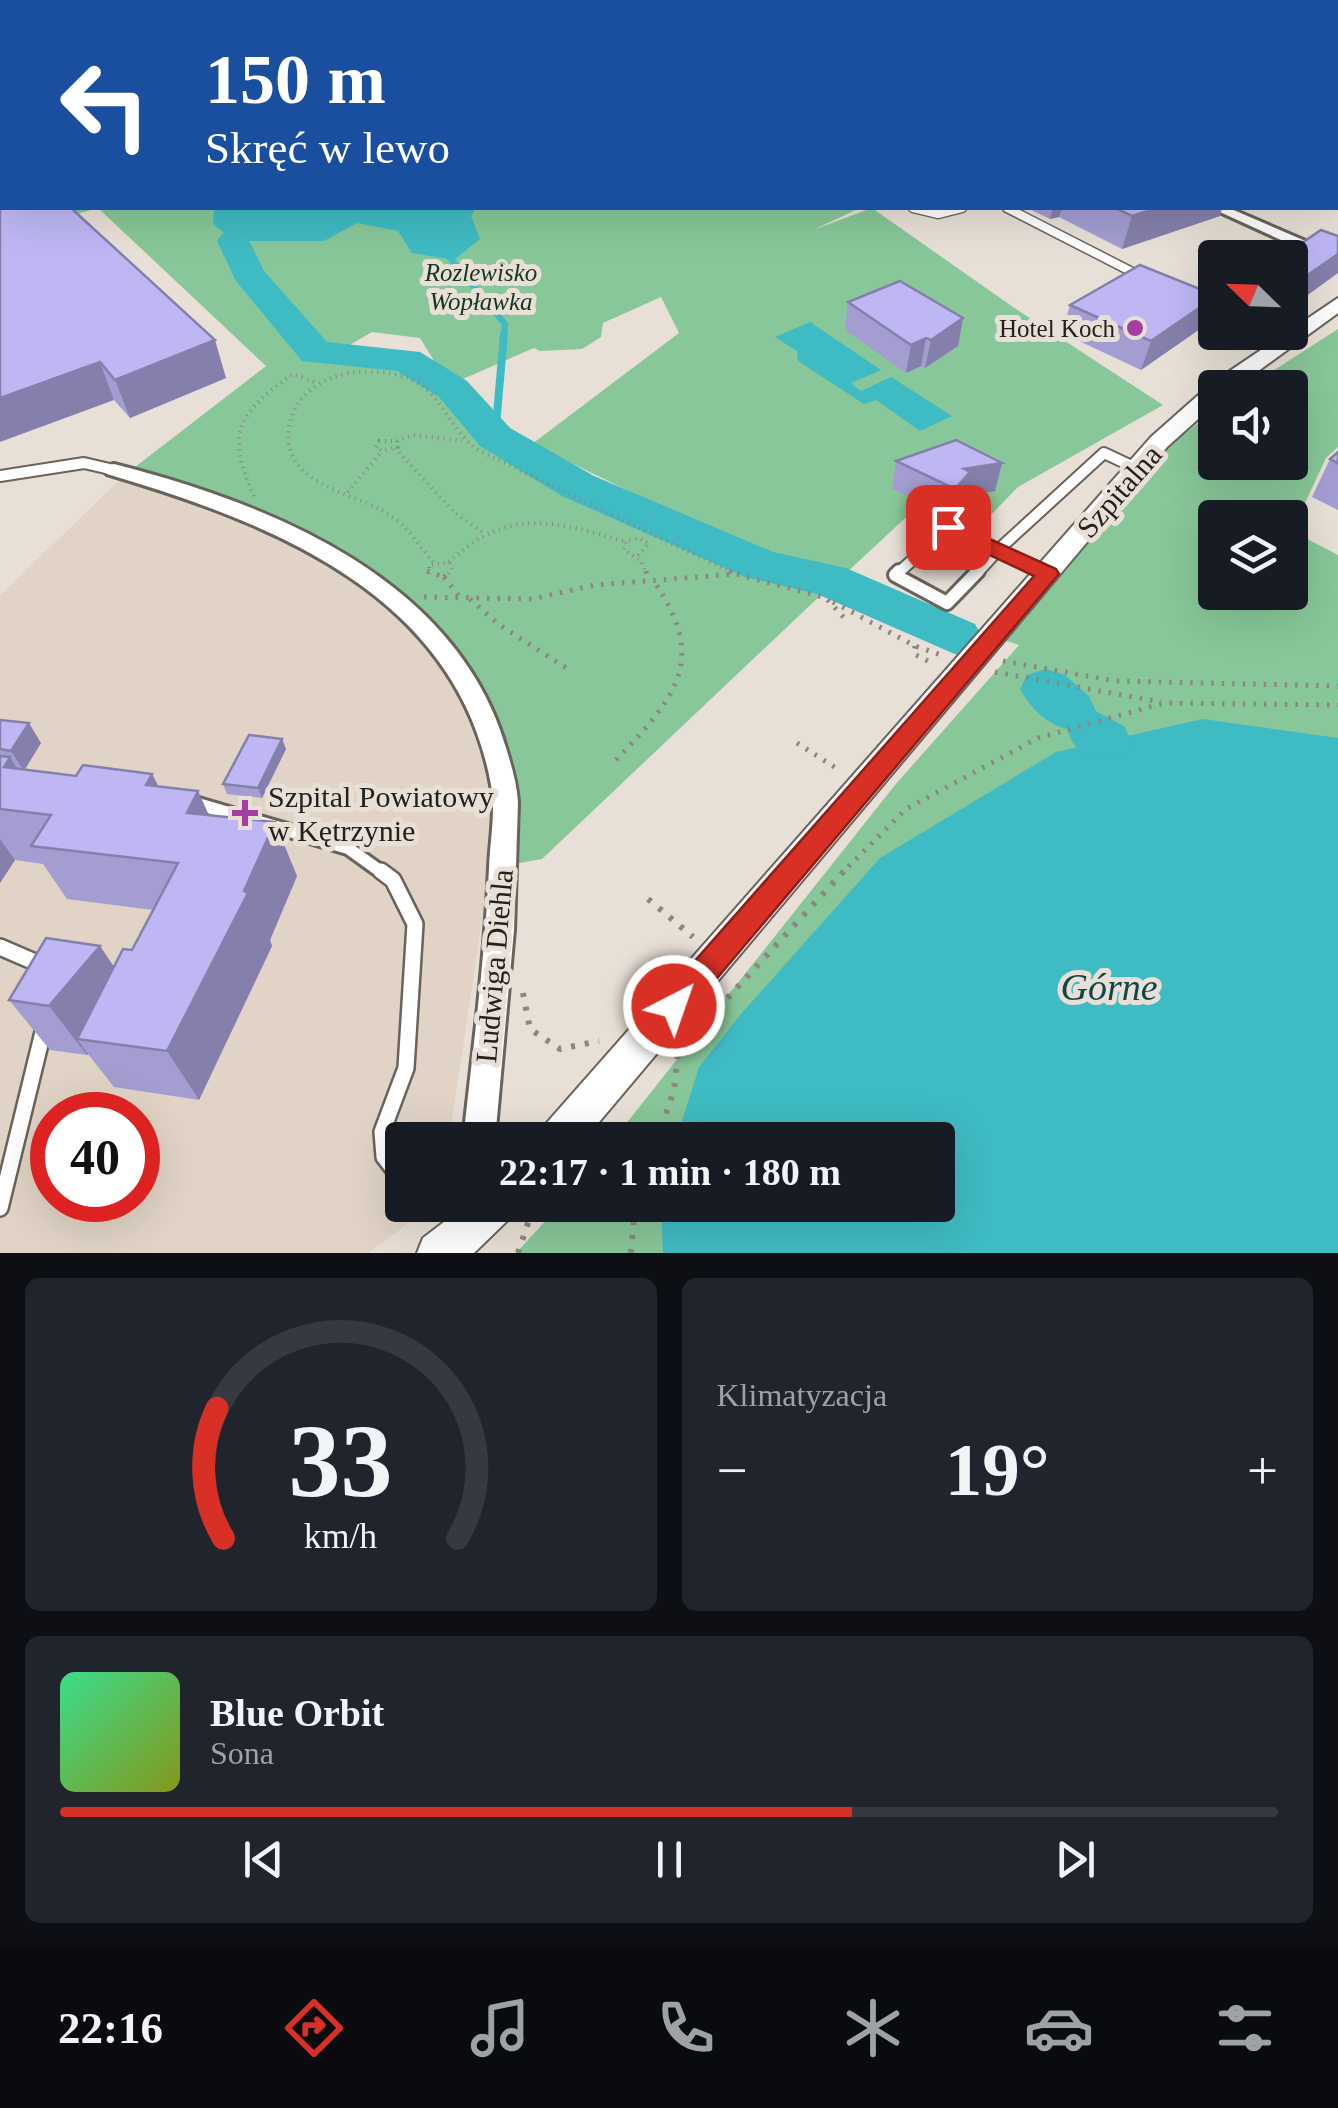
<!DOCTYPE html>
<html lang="pl">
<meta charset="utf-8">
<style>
:root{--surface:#171b24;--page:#20242c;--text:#f1f3f6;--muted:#9ea1a6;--line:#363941;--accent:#d93025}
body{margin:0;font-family:Georgia,serif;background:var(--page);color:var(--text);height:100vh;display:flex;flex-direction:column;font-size:38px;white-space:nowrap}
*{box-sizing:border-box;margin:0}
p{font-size:32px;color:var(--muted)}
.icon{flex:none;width:55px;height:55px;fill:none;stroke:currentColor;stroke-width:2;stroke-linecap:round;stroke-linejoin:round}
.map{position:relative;height:1253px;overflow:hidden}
.side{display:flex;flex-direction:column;gap:25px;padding:25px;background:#0d0f14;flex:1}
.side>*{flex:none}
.guide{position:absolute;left:0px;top:0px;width:1340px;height:210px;box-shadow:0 10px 40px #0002;background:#1a4fa0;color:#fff;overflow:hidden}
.needle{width:65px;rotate:293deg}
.tools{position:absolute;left:1198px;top:240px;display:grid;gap:20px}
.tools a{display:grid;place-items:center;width:110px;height:110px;border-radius:10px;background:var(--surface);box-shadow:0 10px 40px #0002;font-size:50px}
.speed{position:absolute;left:30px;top:1092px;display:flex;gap:20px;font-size:50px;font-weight:700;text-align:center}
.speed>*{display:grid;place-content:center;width:130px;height:130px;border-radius:50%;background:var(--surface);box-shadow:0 10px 40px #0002;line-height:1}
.speed .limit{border:15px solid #d22;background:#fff;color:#111}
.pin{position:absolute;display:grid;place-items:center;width:85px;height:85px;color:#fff;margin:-42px;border-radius:20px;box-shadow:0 5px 15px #0006}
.me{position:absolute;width:110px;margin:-55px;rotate:41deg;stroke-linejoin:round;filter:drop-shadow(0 0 8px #0008)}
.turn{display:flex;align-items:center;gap:35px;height:210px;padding:0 40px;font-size:45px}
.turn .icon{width:130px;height:130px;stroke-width:2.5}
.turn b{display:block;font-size:70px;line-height:85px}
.big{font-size:75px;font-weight:800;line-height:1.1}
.side .tile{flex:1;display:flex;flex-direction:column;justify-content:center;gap:15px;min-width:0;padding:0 35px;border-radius:15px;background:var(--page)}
.side .dial{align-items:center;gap:0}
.dial svg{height:260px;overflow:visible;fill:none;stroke:var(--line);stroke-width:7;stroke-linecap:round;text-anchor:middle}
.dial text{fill:var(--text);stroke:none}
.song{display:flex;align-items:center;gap:30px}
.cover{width:120px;height:120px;border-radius:15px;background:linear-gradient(135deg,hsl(150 70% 55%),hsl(70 70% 35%))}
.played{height:10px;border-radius:5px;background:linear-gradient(90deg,var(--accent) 65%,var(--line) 65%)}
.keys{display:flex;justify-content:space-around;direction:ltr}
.heat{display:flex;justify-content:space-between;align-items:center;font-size:55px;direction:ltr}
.side .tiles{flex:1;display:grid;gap:25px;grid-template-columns:1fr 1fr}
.tile:last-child{grid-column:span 2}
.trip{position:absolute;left:385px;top:1122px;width:570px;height:100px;border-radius:10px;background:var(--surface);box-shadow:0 10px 40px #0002;font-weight:800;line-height:100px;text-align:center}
.dock{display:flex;height:160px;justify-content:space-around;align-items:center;background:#090b0e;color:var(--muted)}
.dock .icon{width:70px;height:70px}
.dock .on{color:var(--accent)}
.dock b{font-size:45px;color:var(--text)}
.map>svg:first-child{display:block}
</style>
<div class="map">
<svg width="1338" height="1253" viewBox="0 0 1338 1253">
<rect width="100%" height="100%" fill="#e8e0d7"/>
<path fill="#e1d4c6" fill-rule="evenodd" d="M126,474L310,545L446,643L491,759L490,868L449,1140H402V1205H433L368,1253H0V595ZM52,1115H138V1200H52Z"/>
<g fill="#88c799" fill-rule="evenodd">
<polygon points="0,0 471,0 2,2 2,208 860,208 813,230 872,208 1013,307 1163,405 1018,487 976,530 916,508 845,574 763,556 532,444 679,333 661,297 603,323 601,337 582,349 540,351 534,348 449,385 420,338 372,332 336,353 406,360 453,389 495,437 578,486 762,566 829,580 823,593 542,859 490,868 491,759 446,643 310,545 126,474 266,366 98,208 0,236"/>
<path d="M1338,329V447L1326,458L1292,531L1338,555V1253H516L560,1205H938V1140H613L895,785L1019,645L1004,640L1132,475L1215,410V462H1290V388L1248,387ZM1215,518H1290V592H1215Z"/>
</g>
<g fill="#3fbbc3">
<polygon points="214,208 476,208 471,216 480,239 454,260 412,253 398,231 357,223 324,241 234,241 213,224"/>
<polygon points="810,322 881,370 851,383 861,391 891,377 952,416 920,431 876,400 864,404 798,361 797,351 775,337"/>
<polygon points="1203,719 1338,738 1338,1253 663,1253 661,1205 938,1205 938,1140 676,1140 699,1067 741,1014 880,858 1056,752"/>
</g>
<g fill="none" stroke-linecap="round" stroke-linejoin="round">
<polyline stroke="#3fbbc3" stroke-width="6" points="445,252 505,324 504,336"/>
<polyline stroke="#3fbbc3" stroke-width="8" points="495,437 504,334"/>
<g fill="#3fbbc3" fill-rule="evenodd">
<polygon points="234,231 246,234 264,271 327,342 420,352 467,381 510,428 594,476 773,552 846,568 975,624 982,637 975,650 957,655 817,594 745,577 562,496 480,446 439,397 397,371 302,361 236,281 217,241 222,234"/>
<path d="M1046,669L1065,675L1089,696L1096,711L1124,726L1132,741L1124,756C1098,764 1075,757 1067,729C1045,723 1031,709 1020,689L1027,675Z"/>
</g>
<g stroke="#69635b" stroke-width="11">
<g id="service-far3">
<polyline points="913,208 938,214 962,208"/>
<polyline points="1007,208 1140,276"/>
<polyline points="1251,332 1259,336"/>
</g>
</g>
<g stroke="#69635b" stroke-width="14">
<g id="service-far2">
<polyline points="1255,334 1280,347"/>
<polyline points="0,476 84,463 114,470"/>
<polyline points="998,550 1047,574"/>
<polyline points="998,550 1104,453 1138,469"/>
<polyline points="897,574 949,527 998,550"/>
<polyline points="976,574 998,550"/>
</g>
</g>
<g stroke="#69635b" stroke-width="18">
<g id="service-far1">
<polyline points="899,571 895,575 947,603 978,571"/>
<polyline points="1042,571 1048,574"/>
<polyline points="191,802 348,848 384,874"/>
</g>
</g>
<g stroke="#69635b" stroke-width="20">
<g id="service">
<polyline points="381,871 393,880 415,924 406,1068 382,1132 384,1157 402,1180"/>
<polyline points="0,947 44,966"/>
<polyline points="436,1205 463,1225"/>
<polyline points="0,1208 44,1028"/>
</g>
</g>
<g stroke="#69635b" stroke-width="6">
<g id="minor">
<polygon points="780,0 793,0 794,2 782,2"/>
<polygon points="1211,208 1229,208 1338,255 1338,266"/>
<path d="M114,464C271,504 459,579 507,751C512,768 517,784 518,802L514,930L495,1140H463C473,1049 485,959 489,868C490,841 496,811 491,785C457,594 272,523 107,474L104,470L107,466Z"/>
</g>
</g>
<g stroke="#69635b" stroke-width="4">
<g id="tertiary">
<polygon points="1338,298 1338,313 1235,388 1215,388 1215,404 1167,447 584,1140 538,1140 544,1126 1151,437 1212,383"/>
<polygon points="466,1205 515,1205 509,1219 474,1253 417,1253 423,1238"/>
</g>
</g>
<g stroke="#69635b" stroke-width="5">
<polygon id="secondary" points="1044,0 1063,0 1064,2 1046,2"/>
</g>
<g stroke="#8d8781" stroke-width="4" stroke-dasharray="1 5" stroke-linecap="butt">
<polygon points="379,441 397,441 398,447 382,451 376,447"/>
<polyline points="397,441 413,435 462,441"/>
<polyline points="395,448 455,513 482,532"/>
<polyline points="348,492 382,451"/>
<path d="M254,496C225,432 238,413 293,374L317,383"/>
<polyline points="638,555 649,544 639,538 626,541 624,550 641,561 646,574"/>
<path d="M433,562C420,547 409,528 392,517C364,496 313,491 294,459C288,449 287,434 290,422C303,371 371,362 412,380C443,394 450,433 480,451L735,574"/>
<path d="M449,562C509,506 554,521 626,542"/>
<polyline points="429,574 429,565 449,562 452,570 448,574"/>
</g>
<g stroke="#8d8781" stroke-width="5" stroke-dasharray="2.5 8" stroke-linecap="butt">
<polyline points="427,571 444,577"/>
<polyline points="646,571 647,580"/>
<polyline points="729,571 736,574"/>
<polyline points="444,577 461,599"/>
<polyline points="444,577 451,571"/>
<polyline points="424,597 532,599 595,585 736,574 826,598 846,620"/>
<polyline points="470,599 498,624 571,671"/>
<polyline points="833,602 915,646 944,656"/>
<polyline points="915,646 914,654 932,663"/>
<polyline points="1003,661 1115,681 1338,686"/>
<polyline points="995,672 1161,702"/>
<polyline points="797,743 839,770"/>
<path d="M616,760C676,697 709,660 653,580"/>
<polyline points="841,874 906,809 1038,738 1164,703 1338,705"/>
</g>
<g stroke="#8d8781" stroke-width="6" stroke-dasharray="4 10" stroke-linecap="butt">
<polyline points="648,899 693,937"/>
<polyline points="523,993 530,1029 560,1049 599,1041"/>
<polyline points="699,1029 844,871"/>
<polyline points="657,1140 674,1090 678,1052"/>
<polyline points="518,1253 530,1217 539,1205"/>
<polyline points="631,1253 635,1205"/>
</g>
<use href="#service-far3" stroke="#fff" stroke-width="8"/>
<use href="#service-far2" stroke="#fff" stroke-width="10"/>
<use href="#service-far1" stroke="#fff" stroke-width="12"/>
<use href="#service" stroke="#fff" stroke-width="15"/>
<use href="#minor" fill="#fff" fill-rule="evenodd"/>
<use href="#tertiary" fill="#fff" fill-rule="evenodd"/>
<use href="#secondary" fill="#fff" fill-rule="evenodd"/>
</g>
<g fill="#a39dd2">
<polygon points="0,180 226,378 130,418 114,400"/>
<polygon points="1027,208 1222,208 1220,216 1122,249 1059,217 1050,219"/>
<polygon points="1215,295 1215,302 1207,324 1141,370 1062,333 1070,305"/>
<polygon points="848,302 963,318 958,346 925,368 921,366 906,373 845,330"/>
<polygon points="1338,452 1338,510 1312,497 1330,459"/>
<polygon points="896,461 1002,463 995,491 965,495 964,500 949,517 892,489"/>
<polygon points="0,720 41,743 24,770 76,776 152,774 159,787 209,815 297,876 270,940 272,946 199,1100 114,1087 88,1054 87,1055 50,1050 9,1000 100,946 114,967 132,950 153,910 67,899 43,864 15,860 0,883"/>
<polygon points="282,739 286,749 262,798 227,794 223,784"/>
</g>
<g fill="#8580ab">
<polygon points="1053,208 1062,208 1059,217 1050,219"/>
<polygon points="1158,208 1222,208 1220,216 1122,249 1132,216"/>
<polygon points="1338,254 1338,273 1290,308 1290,292 1292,286"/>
<polygon points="1215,297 1207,324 1141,370 1151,341"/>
<polygon points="963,318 958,346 925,368 931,340"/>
<polygon points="926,338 921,366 906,373 911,345"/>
<polygon points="215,340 226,378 130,418 115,380"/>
<polygon points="100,362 114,400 0,442 0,398"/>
<polygon points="1002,463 995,491 965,495 964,500 949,517 955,489 964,469"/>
<polygon points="29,723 41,743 24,771 11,751"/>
<polygon points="282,739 286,749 262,798 258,788"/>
<polygon points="10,757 44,812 4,767"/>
<polygon points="152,774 180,829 146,785"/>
<polygon points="198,791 223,846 187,813"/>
<polygon points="275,822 297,876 270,940 272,946 199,1100 167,1051"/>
<polygon points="0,839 15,860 0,883"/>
<polygon points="100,946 134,997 77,1039 88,1054 87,1055 49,1006"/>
</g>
<g fill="#beb7f4" stroke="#8580ab" stroke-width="2.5">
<polygon points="0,180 2,180 2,208 71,208 215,340 115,380 100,362 0,398"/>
<polygon points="1115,208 1158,208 1132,216"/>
<polygon points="1321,230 1338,236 1338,254 1292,286 1290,285 1290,258 1280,258"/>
<polygon points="1140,265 1215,295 1215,297 1151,341 1070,305"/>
<polygon points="900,281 963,318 931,340 926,338 911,345 848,302"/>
<polygon points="956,440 1002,463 964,469 970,472 955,489 896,461"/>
<polygon points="1338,452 1338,463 1330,459"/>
<polygon points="0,720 29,723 11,751 0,749"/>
<polygon points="249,735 282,739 258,788 223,784"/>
<polygon points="0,756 10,757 4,767 76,776 83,765 152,774 146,785 198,791 187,813 275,822 244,891 248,893 167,1051 77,1039 123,949 132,950 178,863 31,846 51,815 0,809"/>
<polygon points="46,938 100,946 49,1006 9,1000"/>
</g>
<polygon fill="#d93025" stroke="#8d1f18" stroke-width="2.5" points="948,520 1056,569 1059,574 685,1016 674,1020 664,1016 659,1006 664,996 1034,576 941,532 938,527 941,522"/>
<g fill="#a53ea1" stroke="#e8e0d7" stroke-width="4">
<circle cx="1135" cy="328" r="10"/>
<path d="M240 798h10v10h10v10h-10v10h-10v-10h-10v-10h10z"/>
</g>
<g text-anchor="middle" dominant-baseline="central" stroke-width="10" stroke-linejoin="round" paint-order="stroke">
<g font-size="25" font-style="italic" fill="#15351f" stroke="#e8e0d7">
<text x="481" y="272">Rozlewisko<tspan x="481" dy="29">Wopławka</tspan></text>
</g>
<g font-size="25" fill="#23201d" stroke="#e8e0d7" text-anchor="end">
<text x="1115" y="328">Hotel Koch</text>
</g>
<g font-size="30" fill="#23201d" stroke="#e8e0d7">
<text transform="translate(1119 491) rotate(-49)">Szpitalna</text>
<text transform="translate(494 966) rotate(-85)">Ludwiga Diehla</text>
</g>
<g font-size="30" fill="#23201d" stroke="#e8e0d7" text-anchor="start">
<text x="268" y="796">Szpital Powiatowy<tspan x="268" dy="34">w Kętrzynie</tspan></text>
</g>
<g font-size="38" font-style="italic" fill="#0e4649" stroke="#e8e0d7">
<text x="1109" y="987">Górne</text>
</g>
</g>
</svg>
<div class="tools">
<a><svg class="needle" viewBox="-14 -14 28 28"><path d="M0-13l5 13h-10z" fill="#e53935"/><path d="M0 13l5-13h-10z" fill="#9ea1a6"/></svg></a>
<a><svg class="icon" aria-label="sound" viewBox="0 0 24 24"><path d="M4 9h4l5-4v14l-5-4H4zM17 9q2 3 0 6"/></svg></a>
<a><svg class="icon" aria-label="layers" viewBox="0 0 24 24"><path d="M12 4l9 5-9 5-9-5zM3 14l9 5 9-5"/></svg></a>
</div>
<div class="speed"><div class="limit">40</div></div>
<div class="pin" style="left:948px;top:527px;background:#d93025"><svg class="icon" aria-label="arrive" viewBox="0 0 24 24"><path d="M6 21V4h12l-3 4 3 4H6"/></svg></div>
<svg class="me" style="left:674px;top:1006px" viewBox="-20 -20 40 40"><circle r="17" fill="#d93025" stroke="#fff" stroke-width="3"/><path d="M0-11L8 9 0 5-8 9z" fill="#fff"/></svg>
<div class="trip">22:17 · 1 min · 180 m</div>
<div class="guide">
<div class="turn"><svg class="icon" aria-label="left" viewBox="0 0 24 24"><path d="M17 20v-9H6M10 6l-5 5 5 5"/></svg><div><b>150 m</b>Skręć w lewo</div></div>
</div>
</div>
<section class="side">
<div class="tiles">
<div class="tile dial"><svg viewBox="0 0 100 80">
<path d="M14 69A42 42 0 1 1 86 69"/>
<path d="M14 69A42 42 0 0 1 12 29" stroke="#d93025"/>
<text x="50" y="56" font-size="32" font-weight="700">33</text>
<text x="50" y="72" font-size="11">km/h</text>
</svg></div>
<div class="tile"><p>Klimatyzacja</p>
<div class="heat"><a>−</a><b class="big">19°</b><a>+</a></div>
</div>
<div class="tile">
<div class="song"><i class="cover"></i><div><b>Blue Orbit</b><p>Sona</p></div></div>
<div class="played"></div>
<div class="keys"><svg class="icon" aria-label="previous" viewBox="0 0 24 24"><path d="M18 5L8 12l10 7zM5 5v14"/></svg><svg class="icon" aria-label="pause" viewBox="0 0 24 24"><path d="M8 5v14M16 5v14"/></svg><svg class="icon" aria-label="next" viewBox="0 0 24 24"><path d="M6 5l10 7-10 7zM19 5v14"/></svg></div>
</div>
</div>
</section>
<nav class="dock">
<b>22:16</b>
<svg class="icon on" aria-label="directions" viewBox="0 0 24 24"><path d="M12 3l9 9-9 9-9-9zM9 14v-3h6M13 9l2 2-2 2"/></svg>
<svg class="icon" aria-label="music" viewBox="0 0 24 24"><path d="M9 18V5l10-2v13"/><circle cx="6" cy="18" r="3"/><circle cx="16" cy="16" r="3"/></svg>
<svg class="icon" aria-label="phone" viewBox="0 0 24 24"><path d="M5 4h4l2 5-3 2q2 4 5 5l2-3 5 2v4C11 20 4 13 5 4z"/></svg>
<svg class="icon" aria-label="climate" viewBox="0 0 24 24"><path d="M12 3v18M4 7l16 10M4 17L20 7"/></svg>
<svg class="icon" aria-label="car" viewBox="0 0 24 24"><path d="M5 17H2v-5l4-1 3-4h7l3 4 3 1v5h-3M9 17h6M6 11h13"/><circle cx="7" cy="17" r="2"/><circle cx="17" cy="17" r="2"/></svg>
<svg class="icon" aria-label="filters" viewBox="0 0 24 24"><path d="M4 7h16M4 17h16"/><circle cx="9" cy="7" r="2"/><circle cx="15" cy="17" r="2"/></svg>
</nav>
